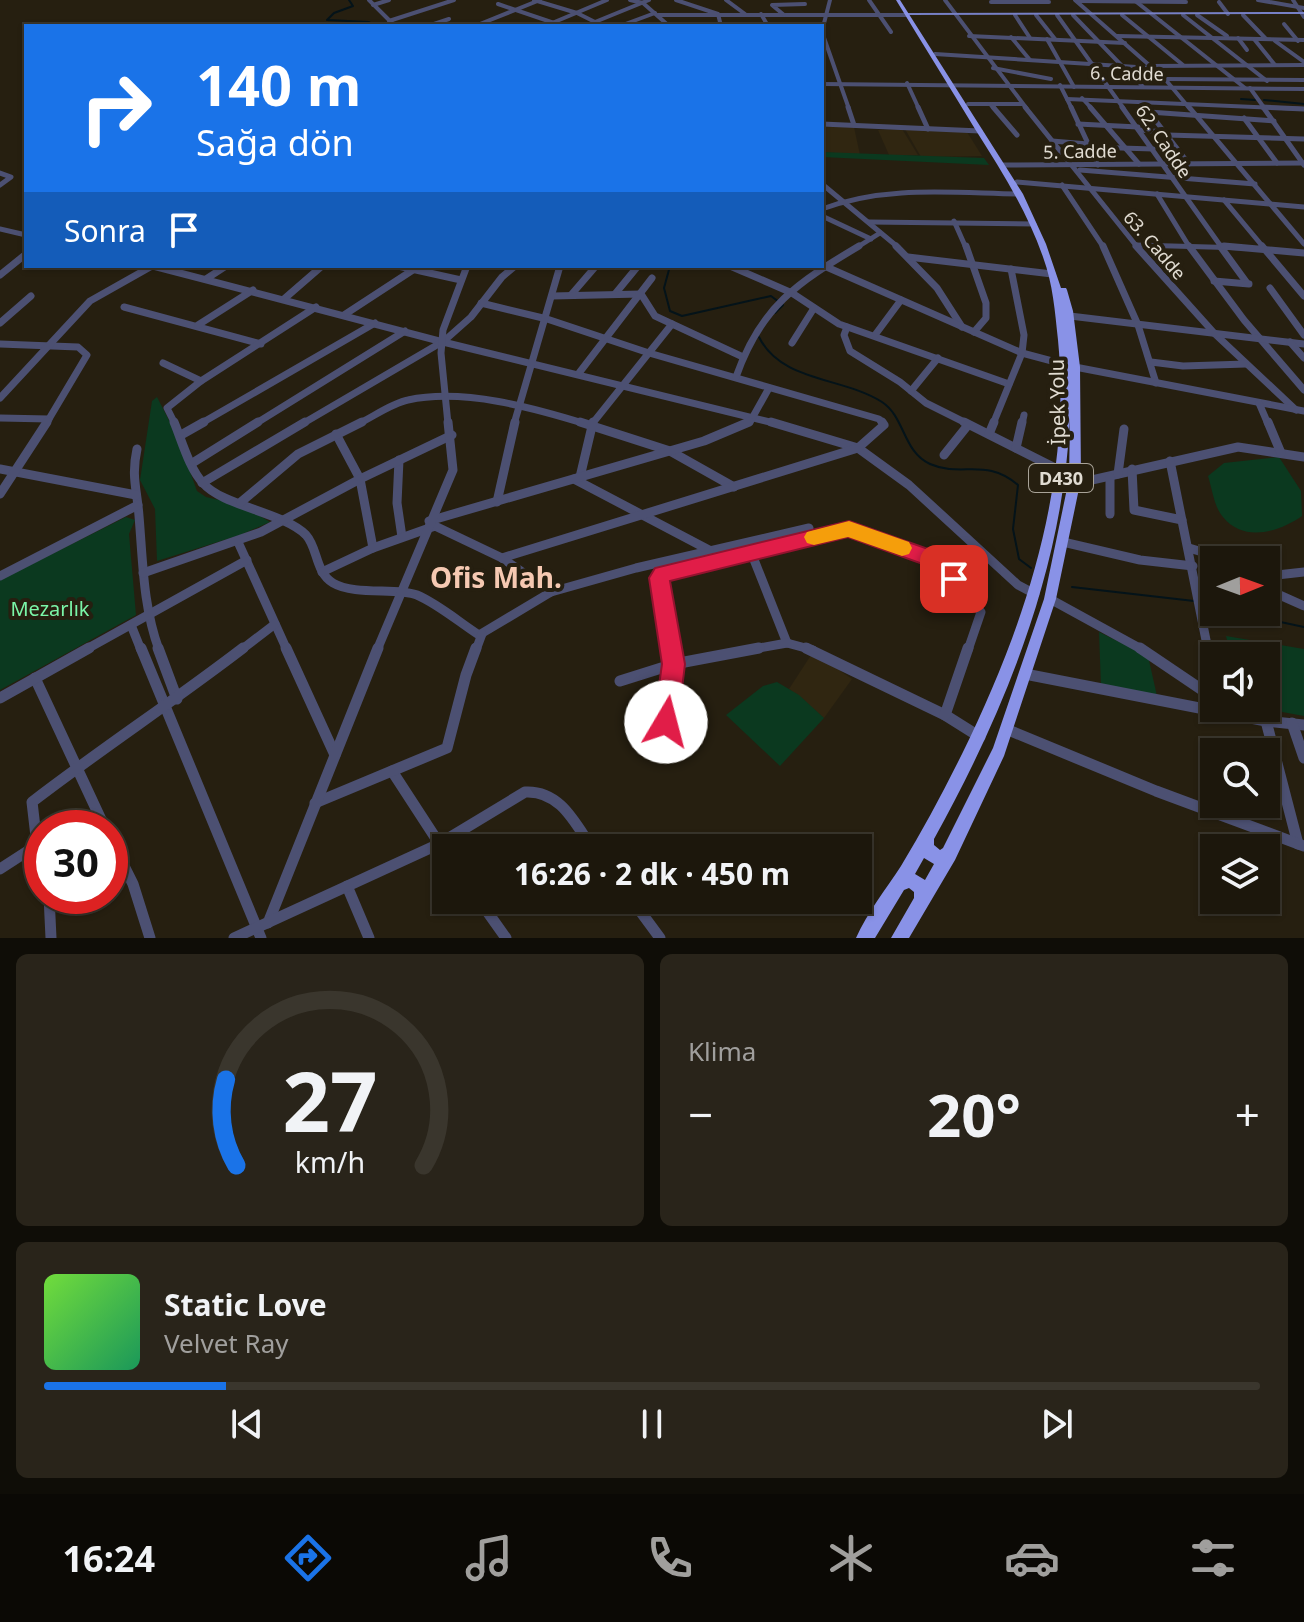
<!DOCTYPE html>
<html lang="tr">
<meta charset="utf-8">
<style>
:root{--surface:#1c170c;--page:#29241a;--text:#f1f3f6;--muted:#a09f9d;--line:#3a362d;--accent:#1a73e8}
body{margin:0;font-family:"Noto Sans",sans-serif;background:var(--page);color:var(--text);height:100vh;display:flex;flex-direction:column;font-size:30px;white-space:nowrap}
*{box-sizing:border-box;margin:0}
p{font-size:26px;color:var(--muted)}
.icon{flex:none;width:44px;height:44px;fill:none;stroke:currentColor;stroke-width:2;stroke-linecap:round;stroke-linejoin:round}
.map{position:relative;height:938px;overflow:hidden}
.panel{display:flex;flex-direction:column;gap:16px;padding:16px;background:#0f0d07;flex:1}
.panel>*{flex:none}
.hud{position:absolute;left:24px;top:24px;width:800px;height:244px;border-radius:0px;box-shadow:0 2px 6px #0004,0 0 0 2px var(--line);background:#1a73e8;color:#fff;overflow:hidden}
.needle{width:52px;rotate:89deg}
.fabs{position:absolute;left:1200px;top:546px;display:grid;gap:16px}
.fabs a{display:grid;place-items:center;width:80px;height:80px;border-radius:0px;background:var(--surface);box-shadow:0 2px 6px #0004,0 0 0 2px var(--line);font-size:40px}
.speed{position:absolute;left:24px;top:810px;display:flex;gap:16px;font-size:40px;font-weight:700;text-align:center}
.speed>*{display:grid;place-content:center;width:104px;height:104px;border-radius:50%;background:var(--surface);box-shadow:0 2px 6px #0004,0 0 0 2px var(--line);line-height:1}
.speed .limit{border:12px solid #d22;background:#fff;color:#111}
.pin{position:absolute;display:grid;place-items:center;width:68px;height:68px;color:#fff;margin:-34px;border-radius:16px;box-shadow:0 4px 12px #0006}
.me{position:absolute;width:88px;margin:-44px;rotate:8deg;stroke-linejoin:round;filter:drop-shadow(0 0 6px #0008)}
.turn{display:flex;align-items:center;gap:28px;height:168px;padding:0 40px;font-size:36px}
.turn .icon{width:104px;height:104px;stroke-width:2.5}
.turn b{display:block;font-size:56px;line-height:68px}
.then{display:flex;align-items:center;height:76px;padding:0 40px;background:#0003;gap:16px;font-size:30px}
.big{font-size:60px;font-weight:700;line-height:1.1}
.panel .tile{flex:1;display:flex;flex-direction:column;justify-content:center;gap:12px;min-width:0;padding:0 28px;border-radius:12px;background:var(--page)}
.panel .dial{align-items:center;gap:0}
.dial svg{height:208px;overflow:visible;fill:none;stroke:var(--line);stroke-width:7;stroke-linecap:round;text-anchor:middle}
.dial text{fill:var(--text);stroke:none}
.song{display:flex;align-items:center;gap:24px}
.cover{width:96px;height:96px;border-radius:12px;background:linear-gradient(135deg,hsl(100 70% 55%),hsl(150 70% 35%))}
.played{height:8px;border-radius:4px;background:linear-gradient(90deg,var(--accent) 15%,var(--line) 15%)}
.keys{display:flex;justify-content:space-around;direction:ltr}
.heat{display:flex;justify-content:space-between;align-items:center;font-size:44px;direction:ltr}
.panel .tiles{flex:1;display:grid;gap:16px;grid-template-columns:1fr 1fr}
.tile:last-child{grid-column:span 2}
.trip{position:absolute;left:432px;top:834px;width:440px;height:80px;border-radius:0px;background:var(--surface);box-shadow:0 2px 6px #0004,0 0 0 2px var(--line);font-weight:700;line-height:80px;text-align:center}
.menu{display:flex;height:128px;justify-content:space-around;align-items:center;background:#0b0905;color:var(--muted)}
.menu .icon{width:56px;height:56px}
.menu .selected{color:var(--accent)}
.menu b{font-size:36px;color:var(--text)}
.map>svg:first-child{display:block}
</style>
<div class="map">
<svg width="1304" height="938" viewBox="0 0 1304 938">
<rect width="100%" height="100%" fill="#261f10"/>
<g fill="#302611">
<polygon points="822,126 854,127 860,155 822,152"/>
<polygon points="902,129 918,155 889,155 878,130"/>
<polygon points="905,129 967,132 982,156 921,157"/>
<polygon points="813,652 852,679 824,718 789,689"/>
</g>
<g fill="#0b391f">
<polygon points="822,152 984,158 989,165 822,157"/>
<polygon points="157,397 178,438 197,491 206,497 241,505 270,522 240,535 157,561 155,509 140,480 152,401"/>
<path d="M1279,457L1301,491L1302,516C1279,532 1244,543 1223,517C1214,507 1212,488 1208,476L1224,463Z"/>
<polygon points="126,517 135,520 129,534 136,615 0,690 0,580"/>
<polygon points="1099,632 1148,656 1157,696 1101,686"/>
<polygon points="1226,636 1304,649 1304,716 1261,708 1266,708 1266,656 1231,656"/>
<polygon points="777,682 799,695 824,718 780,766 726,715 763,686"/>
</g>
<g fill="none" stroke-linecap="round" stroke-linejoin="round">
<g stroke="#041319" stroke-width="2">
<polyline points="349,0 353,6 334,13 327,20 369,22 375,26"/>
<polyline points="1241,99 1255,100"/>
<polyline points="1264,100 1304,104"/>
<polyline points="670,266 664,288 670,311 682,316 771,296 783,305 775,313"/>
<path d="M759,337C781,382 843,377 882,402C905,417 903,452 930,464C962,478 986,457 1018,485L1013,529L1019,559L1031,568"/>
<polyline points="1072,587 1194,601"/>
<polyline points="1204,603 1214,606"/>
<polyline points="1234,612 1304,627"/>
</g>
<g stroke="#4c5072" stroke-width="4">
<polyline points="369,0 395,26"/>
<polyline points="534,0 577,13 603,26"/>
<polyline points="630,0 643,3 669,26"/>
<polyline points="676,0 718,14 721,26"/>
<polyline points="726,0 745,14"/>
<polyline points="869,0 891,32"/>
<polyline points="945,0 1027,109"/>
<polyline points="1075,0 1165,79 1190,109"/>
<polyline points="1134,0 1245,88"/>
<polyline points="1258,0 1304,8"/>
<polyline points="1293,0 1304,17"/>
<polyline points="1077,1 1186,2"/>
<polyline points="991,2 1049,2"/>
<polyline points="1219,2 1228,14"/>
<polyline points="498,4 563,26"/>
<polyline points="373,5 389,0"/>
<polyline points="761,14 768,26"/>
<polyline points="658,15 907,15"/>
<polyline points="784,15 772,5 805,4"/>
<polyline points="1015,15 1030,38"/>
<polyline points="1036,15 1055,39"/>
<polyline points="1057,15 1124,109"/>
<polyline points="1073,15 1123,67"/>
<polyline points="1122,15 1183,65"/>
<polyline points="1183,15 1267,81"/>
<polyline points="1197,15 1227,36"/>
<polyline points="1243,15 1266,39"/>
<polyline points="389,21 454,0"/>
<polyline points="595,22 649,0"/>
<polyline points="1284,24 1298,41"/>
<polyline points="428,26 449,19"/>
<polyline points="475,26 540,0"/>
<polyline points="545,26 607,0"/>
<polyline points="620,26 655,13"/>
<polyline points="822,31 830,0"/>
<polyline points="822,32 849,109"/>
<polyline points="969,36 1125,43"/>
<polyline points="1117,36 1304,40"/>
<polyline points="1011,37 1030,60"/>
<polyline points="1238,38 1247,50"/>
<polyline points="1047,39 1074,87"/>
<polyline points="1254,39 1275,65"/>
<polyline points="1275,41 1304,62"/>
<polyline points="935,54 1152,68"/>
<polyline points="1150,66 1304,65"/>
<polyline points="1127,67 1143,87"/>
<polyline points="993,68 1051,79"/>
<polyline points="1165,79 1304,80"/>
<polyline points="907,83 919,109"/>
<polyline points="822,84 1304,89"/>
<polyline points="1060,85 1072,109"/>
<polyline points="1250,88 1265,109"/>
<polyline points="1082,98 1092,109"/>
<polyline points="1067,99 1304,109"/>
<polyline points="968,104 1022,104"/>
<polyline points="990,104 995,109"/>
</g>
<g stroke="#4c5072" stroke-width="5">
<polyline points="848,107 854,125"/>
<polyline points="918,107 928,129"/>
<polyline points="993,107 1017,135"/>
<polyline points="1025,107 1138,248"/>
<polyline points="1071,107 1098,165"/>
<polyline points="1090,107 1139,164"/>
<polyline points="1122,107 1222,248"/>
<polyline points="1189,107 1304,244"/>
<polyline points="1262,107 1304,109"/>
<polyline points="1263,107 1304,165"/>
<polyline points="1149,112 1274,121"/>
<polyline points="1149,112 1189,164"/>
<polyline points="1244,118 1277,163"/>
<polyline points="822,124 980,131"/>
<polyline points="1078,124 1138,127"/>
<polyline points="1140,130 1164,132"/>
<polyline points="1167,135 1304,139"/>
<polyline points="1052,141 1088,144"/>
<polyline points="1089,147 1153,149"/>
<polyline points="1001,165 1304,163"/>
<polyline points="1080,170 1255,184"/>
<polyline points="0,173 11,177 0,185"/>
<polyline points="1017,182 1304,207"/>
<polyline points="822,184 899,248"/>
<polyline points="1062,185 1104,248"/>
<polyline points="1157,194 1190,248"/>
<polyline points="1224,200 1264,248"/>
<path d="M822,209C886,185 952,193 1019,194"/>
<polyline points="822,216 871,239"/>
<polyline points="954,221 966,248"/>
<polyline points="869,222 1034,224"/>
<polyline points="0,229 26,235"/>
<polyline points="1136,245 1245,248"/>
<polyline points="856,248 880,233"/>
</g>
<g stroke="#4c5072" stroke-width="7">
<polyline points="896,246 937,288 962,327"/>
<polyline points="966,246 986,303 986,318 974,332"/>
<polyline points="1103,246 1138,325 1156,383"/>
<polyline points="1136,246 1215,334 1296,410"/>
<polyline points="1189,246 1244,320 1304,390"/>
<polyline points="1220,246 1247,283"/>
<polyline points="1224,246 1304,253"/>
<polyline points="1262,246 1304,296"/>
<polyline points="908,257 1052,274"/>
<polyline points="822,265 1022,353 1067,365"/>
<polyline points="153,266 443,342 778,424"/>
<polyline points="398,266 461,280"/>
<polyline points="730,266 792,293 839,324 1009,384"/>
<polyline points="0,275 26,254"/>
<polyline points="206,279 226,266"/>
<polyline points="1214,281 1249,284"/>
<polyline points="1270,288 1304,335"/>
<polyline points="615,294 638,266"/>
<polyline points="571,295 596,266"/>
<polyline points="552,296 641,294 655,316 743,357"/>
<polyline points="284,299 322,266"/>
<polyline points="481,303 547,319 649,353 879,419 883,424"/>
<polyline points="124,307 261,344"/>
<polyline points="344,315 419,266"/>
<polyline points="1070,316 1304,344"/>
<polyline points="0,323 31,296"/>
<polyline points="198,325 253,290"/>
<polyline points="847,327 844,335 850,351 900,382 926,403 968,424"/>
<polyline points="875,335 901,300"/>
<polyline points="444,341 471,317 502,277 515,266"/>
<polyline points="1290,342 1304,358"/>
<polyline points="792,343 814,308"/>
<polyline points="0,344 78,347 87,355 46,424"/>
<polyline points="1151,362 1183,366 1246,364"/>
<polyline points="163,363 201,381"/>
<polyline points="1075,367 1304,411"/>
<polyline points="579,373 652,278"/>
<path d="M736,377C761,306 797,283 859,246"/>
<polyline points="911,391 938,358"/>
<polyline points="0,398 90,301 152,266"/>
<polyline points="1259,403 1268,424"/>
<polyline points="0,418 49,419"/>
<polyline points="175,424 167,408 201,381 316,307"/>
<polyline points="200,424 375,323"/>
<polyline points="255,424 405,331"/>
<polyline points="302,424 442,342"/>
<path d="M358,424C373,417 392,403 408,400C464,388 534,408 586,424"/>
<polyline points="448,424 441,353 443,330 467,266"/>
<polyline points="514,424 560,266"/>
<polyline points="592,424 672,324"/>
<polyline points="744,424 750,422 769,388"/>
<polyline points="993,424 1022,353 1024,335 1011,269"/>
<polyline points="1022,424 1024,415"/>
</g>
<g stroke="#4c5072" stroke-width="9">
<path d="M174,422C182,441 189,468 203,483C222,506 283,512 306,535C318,548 315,572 333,583C355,596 397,587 417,595C438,604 459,622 479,635L551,592L636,568L809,528"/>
<polyline points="580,422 670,451 734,487"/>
<polyline points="771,422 858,448 909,485 1018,585 1035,594"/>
<polyline points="964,422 1083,482 1238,447 1304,457"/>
<polyline points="1268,422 1281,453"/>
<polyline points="336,434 360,479 373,548"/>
<polyline points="989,434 994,422"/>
<polyline points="181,435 204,422"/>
<polyline points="1016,448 1022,422"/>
<path d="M137,449C131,477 137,489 139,516C143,563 143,606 159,650"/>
<polyline points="944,455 968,425"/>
<polyline points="399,460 397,503 402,537"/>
<polyline points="1170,461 1208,650"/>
<polyline points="194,462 258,422"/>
<polyline points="0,469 136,495"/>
<polyline points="1132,469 1134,510 1182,520"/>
<polyline points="1118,474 1124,429"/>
<polyline points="580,477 593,422"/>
<polyline points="1110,478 1110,514"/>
<polyline points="574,479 709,550"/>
<polyline points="202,483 305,422"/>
<polyline points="0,494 47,422"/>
<polyline points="241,502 298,454 362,422"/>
<polyline points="497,502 515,422"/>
<polyline points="429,521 704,441 749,422"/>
<polyline points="238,542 287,650"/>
<polyline points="1063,542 1140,560 1193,566"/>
<polyline points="1189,548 1229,560"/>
<polyline points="751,552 787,643"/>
<polyline points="502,558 858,448 884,425 882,422"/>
<polyline points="1266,571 1277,575 1304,572"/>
<polyline points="322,572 373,548 435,526 502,558 551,592"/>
<polyline points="143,573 261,532 360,479 452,435"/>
<polyline points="0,576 138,505"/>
<polyline points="1266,589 1304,606"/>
<polyline points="1199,595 1214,600"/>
<polyline points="1050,599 1143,650"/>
<polyline points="131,625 141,650"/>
<polyline points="85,650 247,560"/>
<polyline points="241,650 275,624"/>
<polyline points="377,650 453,470 448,422"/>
<polyline points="476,650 482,634"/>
<polyline points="672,650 660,578 662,574 849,529 941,562 981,612 968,650"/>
<polyline points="748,650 787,643 813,650"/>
</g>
<g stroke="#4c5072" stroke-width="11">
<polyline points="141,648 261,938"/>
<polyline points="158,648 177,699"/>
<polyline points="286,648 335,755"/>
<polyline points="806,648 945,715 980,737"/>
<polyline points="1140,648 1214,698"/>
<polyline points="1208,648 1214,687"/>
<polyline points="1025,674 1266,721 1304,725"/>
<polyline points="35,678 105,828"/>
<polyline points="620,681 674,664 759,648"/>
<polyline points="0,698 89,648"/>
<polyline points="945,715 968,648"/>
<polyline points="1266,721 1298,844"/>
<polyline points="1292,723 1304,758"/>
<polyline points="1006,729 1156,791 1304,846"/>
<polyline points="662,751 674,664 671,648"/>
<polyline points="392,771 446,854"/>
<polyline points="315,803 447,748 466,675 476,648"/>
<polyline points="110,838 133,884 150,938"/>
<path d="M42,855L37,845L32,802C101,749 174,701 243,648"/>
<polyline points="0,869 37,845"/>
<polyline points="347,886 369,938"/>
<polyline points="49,896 51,938"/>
<polyline points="479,900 506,938"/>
<polyline points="632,900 660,938"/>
<polyline points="268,923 378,648"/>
<path d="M234,938L439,844L525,792C560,790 575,823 592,848"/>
</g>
<polygon fill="#7780c6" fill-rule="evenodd" points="1304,12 1304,14 907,15 905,14 907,13"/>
<path fill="#8992e7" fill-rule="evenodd" d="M896,0H900L1023,194L1046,244L1061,288H1066L1067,290L1073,311L1080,367L1081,479L1056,599L1004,756L955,860L909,938H891L914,898V892L909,888L904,890L875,938H856C867,913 886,889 901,866C923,830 943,792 962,754C1025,626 1072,484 1058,340C1055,312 1053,284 1043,257C1027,211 1001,170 975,129C949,86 922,43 896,0ZM1070,418L1069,479L1044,599L993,748L943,848L940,850L934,845V839C1006,709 1063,568 1070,418ZM924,858L934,864L925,880L915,874Z"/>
</g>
<polygon fill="#e11d48" stroke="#92132f" stroke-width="2" points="849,521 948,556 965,579 962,585 954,588 947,585 934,568 848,537 670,581 685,664 678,722 674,730 666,733 657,730 654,722 662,664 649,578 655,568"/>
<polygon fill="#f59e0b" points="849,521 909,542 912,548 909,554 902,556 848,537 814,545 807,543 804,537 807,532"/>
<g text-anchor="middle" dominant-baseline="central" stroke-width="8" stroke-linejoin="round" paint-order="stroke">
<g font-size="18" fill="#e1dcd2" stroke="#261f10">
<text transform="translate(1127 73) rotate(1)">6. Cadde</text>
<text transform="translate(1164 141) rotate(56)">62. Cadde</text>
<text transform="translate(1080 151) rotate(-1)">5. Cadde</text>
<text transform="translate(1155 245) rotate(49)">63. Cadde</text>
</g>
<rect fill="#261f10" stroke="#a9a398" stroke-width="2" x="1029" y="464" width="64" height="28" rx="6"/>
<g font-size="18" font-weight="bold" fill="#e1dcd2">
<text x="1061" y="478">D430</text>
</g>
<g font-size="20" fill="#e1dcd2" stroke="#261f10">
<text transform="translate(1057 402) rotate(-91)">İpek Yolu</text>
</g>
<g font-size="20" fill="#7af5a8" stroke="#261f10">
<text x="50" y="608">Mezarlık</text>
</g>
<g font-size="28" font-weight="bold" fill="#f6c9b2" stroke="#261f10">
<text x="496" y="577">Ofis Mah.</text>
</g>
</g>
</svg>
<div class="fabs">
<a><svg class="needle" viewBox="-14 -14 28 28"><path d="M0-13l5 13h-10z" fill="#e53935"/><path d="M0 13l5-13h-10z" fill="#a09f9d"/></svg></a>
<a><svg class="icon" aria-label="sound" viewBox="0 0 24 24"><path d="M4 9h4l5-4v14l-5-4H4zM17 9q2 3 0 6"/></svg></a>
<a><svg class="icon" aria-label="search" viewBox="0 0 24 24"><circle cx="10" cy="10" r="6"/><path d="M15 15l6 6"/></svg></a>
<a><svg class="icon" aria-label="layers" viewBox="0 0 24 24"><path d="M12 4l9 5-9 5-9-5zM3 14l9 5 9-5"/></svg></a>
</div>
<div class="speed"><div class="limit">30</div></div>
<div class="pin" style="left:954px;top:579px;background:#d93025"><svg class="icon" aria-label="arrive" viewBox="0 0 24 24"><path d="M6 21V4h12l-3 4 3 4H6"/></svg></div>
<svg class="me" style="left:666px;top:722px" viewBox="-20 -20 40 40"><circle r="19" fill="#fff"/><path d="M0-13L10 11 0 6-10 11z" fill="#e11d48"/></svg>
<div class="trip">16:26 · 2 dk · 450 m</div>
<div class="hud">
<div class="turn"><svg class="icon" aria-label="right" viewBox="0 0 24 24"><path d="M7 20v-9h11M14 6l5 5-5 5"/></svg><div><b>140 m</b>Sağa dön</div></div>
<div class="then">Sonra<svg class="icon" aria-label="arrive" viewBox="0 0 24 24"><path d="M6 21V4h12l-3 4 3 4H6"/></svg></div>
</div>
</div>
<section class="panel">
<div class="tiles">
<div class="tile dial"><svg viewBox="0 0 100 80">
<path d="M14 69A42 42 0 1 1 86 69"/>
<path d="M14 69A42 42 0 0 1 10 36" stroke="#1a73e8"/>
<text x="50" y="56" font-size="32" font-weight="700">27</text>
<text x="50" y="72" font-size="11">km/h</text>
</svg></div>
<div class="tile"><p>Klima</p>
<div class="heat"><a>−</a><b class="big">20°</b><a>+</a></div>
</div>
<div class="tile">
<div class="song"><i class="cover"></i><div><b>Static Love</b><p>Velvet Ray</p></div></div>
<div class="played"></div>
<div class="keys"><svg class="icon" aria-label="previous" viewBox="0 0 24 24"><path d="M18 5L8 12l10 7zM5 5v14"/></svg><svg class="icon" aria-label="pause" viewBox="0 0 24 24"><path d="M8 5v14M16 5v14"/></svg><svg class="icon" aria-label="next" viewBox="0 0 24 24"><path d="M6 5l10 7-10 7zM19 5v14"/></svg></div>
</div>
</div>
</section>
<nav class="menu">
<b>16:24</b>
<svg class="icon selected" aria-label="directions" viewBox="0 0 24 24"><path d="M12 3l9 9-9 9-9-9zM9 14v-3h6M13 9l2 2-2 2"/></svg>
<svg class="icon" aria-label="music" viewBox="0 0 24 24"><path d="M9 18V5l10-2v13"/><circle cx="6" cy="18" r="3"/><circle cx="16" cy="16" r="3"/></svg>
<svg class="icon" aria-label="phone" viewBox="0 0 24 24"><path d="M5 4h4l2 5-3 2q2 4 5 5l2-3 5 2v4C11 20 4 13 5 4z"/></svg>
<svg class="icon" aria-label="climate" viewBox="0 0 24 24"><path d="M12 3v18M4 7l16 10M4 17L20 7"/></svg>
<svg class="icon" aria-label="car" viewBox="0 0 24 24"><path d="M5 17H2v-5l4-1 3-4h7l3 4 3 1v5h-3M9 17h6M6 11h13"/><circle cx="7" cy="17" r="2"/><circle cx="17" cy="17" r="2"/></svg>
<svg class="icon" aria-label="filters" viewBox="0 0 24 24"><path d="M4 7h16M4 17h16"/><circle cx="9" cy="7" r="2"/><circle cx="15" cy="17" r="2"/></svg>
</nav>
